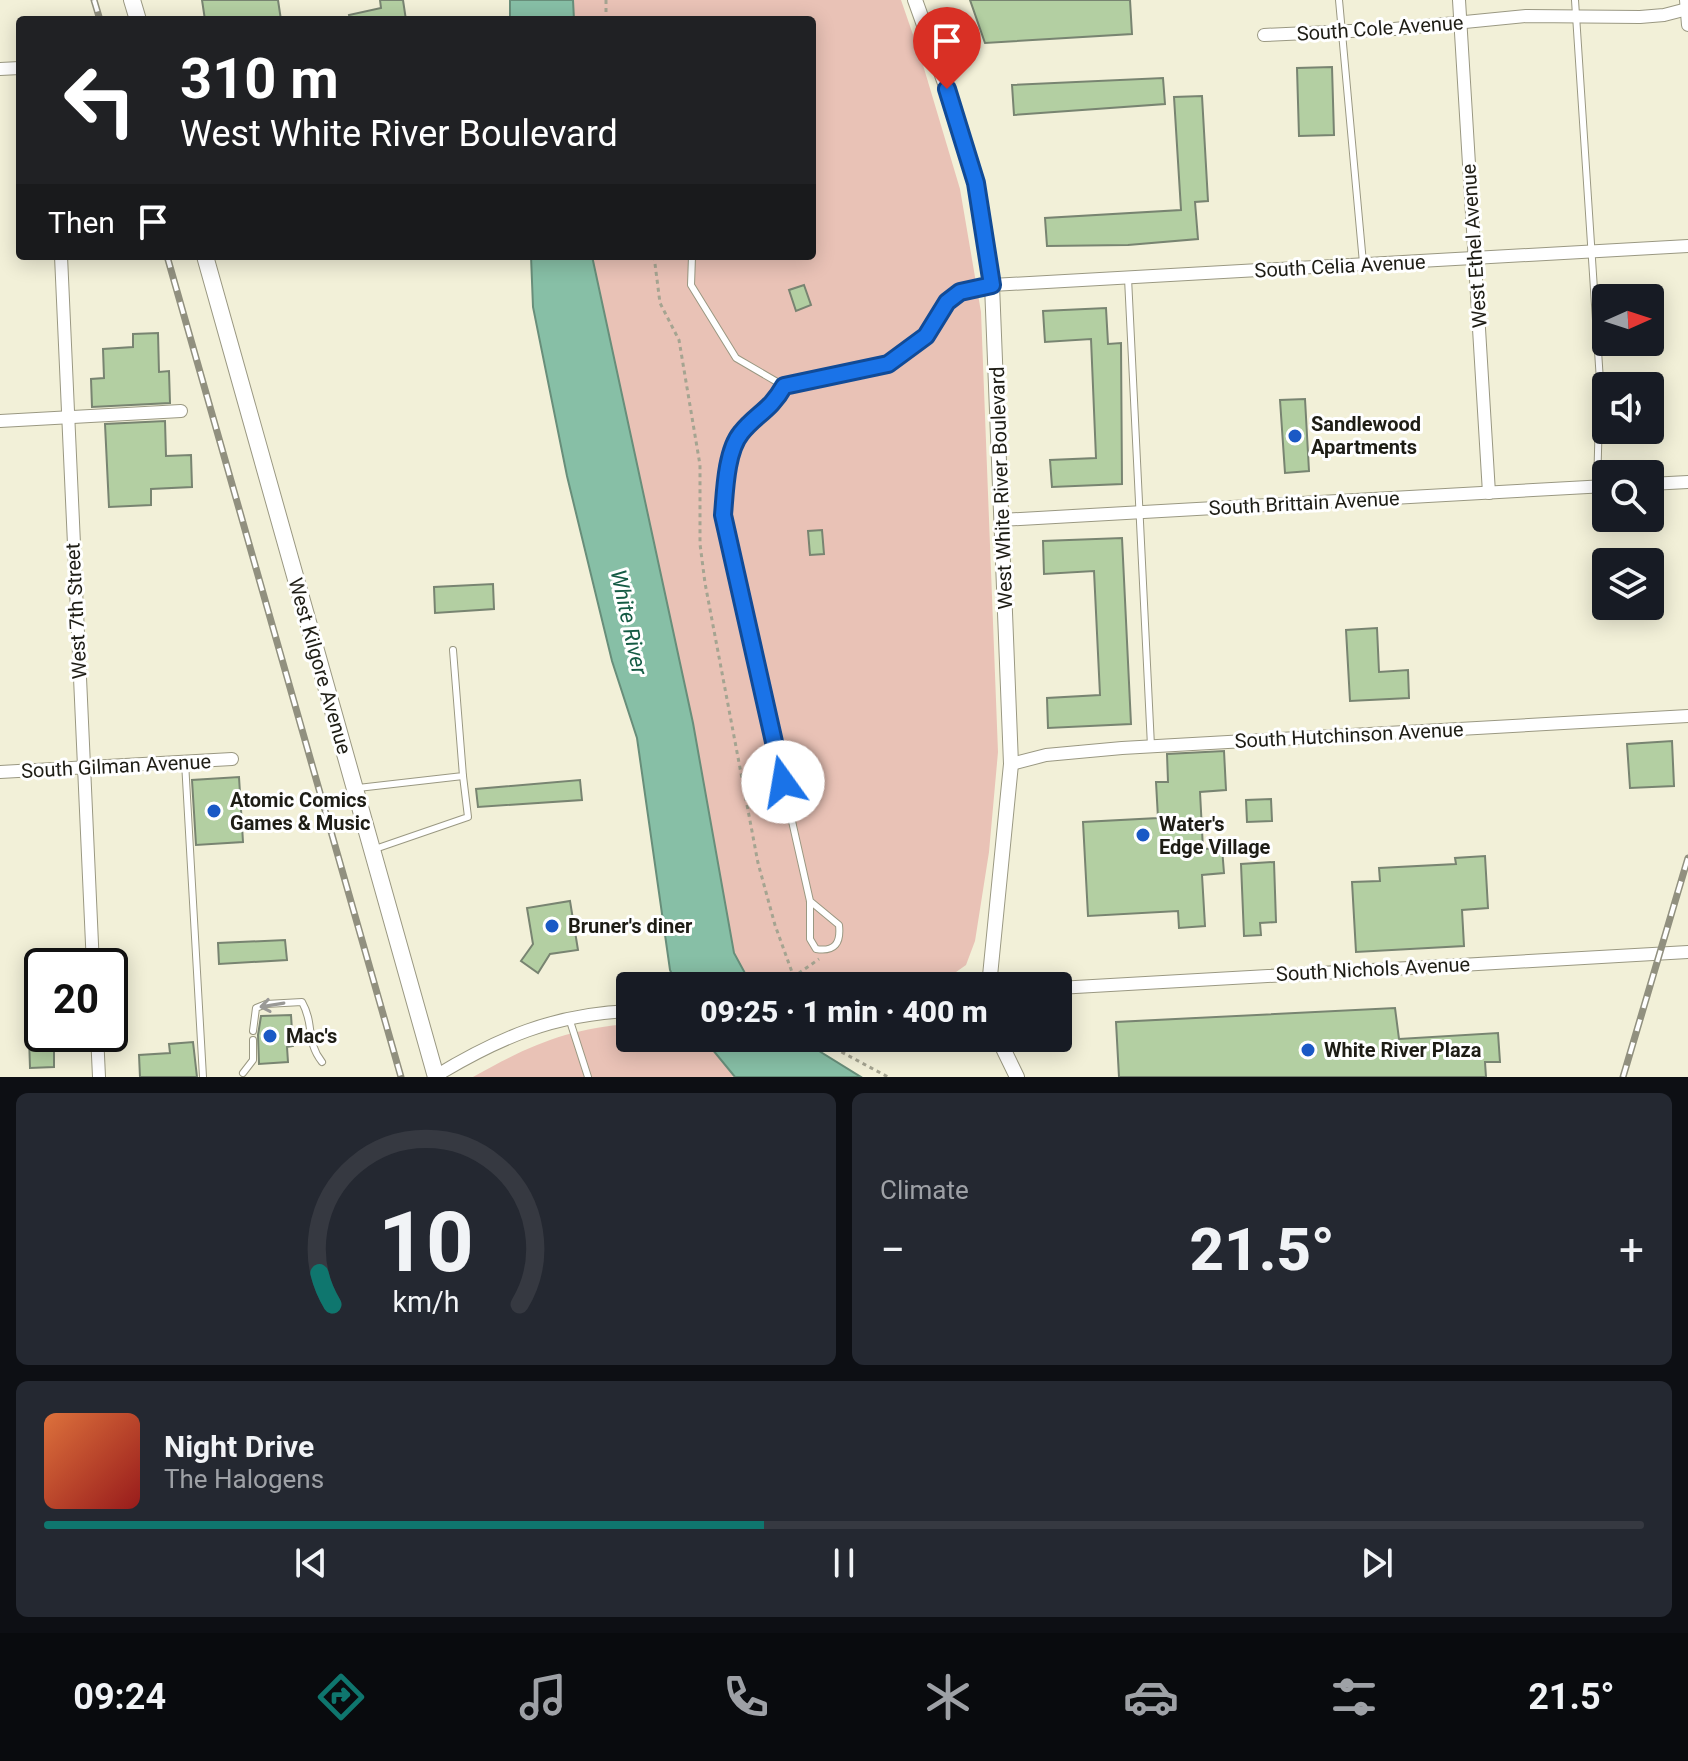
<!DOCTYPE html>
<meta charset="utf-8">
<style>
:root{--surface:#171b24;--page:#242831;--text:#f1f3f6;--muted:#9ea1a6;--line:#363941;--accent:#0f766e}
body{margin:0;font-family:Roboto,sans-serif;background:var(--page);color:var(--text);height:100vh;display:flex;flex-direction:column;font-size:30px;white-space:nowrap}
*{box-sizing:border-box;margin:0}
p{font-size:26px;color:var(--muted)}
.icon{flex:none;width:44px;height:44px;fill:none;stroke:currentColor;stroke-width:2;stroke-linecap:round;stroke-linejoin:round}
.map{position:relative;height:1077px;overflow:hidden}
.panel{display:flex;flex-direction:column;gap:16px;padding:16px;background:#0d0f14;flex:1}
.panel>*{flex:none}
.hud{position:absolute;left:16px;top:16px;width:800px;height:244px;border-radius:8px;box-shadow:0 4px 20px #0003;background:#202124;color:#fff;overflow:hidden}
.needle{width:52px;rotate:87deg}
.fabs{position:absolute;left:1592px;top:284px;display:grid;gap:16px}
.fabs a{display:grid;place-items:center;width:72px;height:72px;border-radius:8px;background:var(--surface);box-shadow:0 4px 20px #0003;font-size:40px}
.speed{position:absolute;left:24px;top:948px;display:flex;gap:16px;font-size:40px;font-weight:700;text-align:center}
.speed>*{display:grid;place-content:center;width:104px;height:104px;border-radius:50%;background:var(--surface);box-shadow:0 4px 20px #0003;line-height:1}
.speed .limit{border:4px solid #111;border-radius:12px;background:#fff;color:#111}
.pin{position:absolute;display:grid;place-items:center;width:68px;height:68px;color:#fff;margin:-82px -34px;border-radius:50% 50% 50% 0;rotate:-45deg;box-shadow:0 0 8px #0007}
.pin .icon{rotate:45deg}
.me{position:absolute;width:88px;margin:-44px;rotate:347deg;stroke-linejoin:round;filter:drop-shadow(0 0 6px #0008)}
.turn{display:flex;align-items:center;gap:28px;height:168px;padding:0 32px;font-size:36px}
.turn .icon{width:104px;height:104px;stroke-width:2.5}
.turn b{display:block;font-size:56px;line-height:68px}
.then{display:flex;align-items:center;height:76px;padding:0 32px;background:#0003;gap:16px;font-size:30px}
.big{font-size:60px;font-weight:800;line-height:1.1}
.panel .tile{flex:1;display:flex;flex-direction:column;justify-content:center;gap:12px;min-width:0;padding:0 28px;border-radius:12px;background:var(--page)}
.panel .dial{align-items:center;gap:0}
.dial svg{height:208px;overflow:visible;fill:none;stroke:var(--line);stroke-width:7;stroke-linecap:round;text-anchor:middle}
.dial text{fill:var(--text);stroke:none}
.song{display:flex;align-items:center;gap:24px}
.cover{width:96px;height:96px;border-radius:12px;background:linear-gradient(135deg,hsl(20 70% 55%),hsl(0 70% 35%))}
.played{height:8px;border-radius:4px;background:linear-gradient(90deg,var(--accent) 45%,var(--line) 45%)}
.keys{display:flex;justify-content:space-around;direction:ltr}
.heat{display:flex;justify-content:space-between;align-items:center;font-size:44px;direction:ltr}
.panel .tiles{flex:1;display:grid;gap:16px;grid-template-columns:1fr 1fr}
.tile:last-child{grid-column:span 2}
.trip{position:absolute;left:616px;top:972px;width:456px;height:80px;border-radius:8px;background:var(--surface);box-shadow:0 4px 20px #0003;font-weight:800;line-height:80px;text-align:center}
.menu{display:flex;height:128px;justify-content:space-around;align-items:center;background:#090b0e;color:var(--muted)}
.menu .icon{width:56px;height:56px}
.menu .active{color:var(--accent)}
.menu b{font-size:36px;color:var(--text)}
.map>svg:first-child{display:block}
</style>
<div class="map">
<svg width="1688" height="1077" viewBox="0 0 1688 1077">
<rect width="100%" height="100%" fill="#f2f0d8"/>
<g fill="#e9c2b6">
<polygon points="573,0 901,0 920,55 960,189 981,312 998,752 989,852 975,941 966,965 949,977 933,983 890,986 751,986 734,953 693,723 593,263 592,256 812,256 812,20 574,20"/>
<path d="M630,1024V1038H703L735,1077H473C526,1047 568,1028 630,1024Z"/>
</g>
<g fill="#87bfa6" stroke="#688e7a" stroke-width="2">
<polygon points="510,0 573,0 574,20 510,20"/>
<polygon points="531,256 592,256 693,723 734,953 752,986 677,986 670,970 637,738 612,661 567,476 533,307"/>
<polygon points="703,1038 798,1038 861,1077 735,1077"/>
</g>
<g fill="#b3cfa2" stroke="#788471" stroke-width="2">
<polygon points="202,0 278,0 281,20 205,20"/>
<polygon points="380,0 403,0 406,20 350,20 349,15 381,8"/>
<polygon points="970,0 1130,0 1132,34 985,43"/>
<polygon points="1332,67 1334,135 1299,136 1297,68"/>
<polygon points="1163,78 1165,104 1014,115 1012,85"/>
<polygon points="1202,96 1208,201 1195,202 1198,239 1128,245 1047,246 1045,218 1181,210 1174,97"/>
<polygon points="804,285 811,305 796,311 789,290"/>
<polygon points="1106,308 1108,344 1121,343 1122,484 1052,487 1050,460 1096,458 1091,339 1045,342 1043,311"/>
<polygon points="158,333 159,372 169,371 170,403 92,407 91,379 104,378 103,349 133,347 133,334"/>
<polygon points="1305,399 1309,471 1285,473 1280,400"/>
<polygon points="165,421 166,456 191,455 192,487 151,489 151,505 109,507 105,424"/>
<polygon points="822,530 824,554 810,555 808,531"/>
<polygon points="1122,538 1131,724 1048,728 1047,698 1100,695 1094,571 1044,574 1043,541"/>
<polygon points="493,584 494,609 435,613 434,587"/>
<polygon points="1377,628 1379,672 1408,670 1409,698 1350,701 1346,630"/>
<polygon points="1672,741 1674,786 1630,788 1627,744"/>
<polygon points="1224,751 1226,790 1200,792 1203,849 1222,848 1224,873 1202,875 1205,926 1179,928 1178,911 1088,916 1083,822 1158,818 1156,782 1168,782 1167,754"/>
<polygon points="239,777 243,842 196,845 192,780"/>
<polygon points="580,780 582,800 478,807 476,789"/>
<polygon points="1271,799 1272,821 1247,822 1246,800"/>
<polygon points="1485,856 1488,908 1462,910 1464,946 1356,952 1352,882 1380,881 1379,868 1456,864 1455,858"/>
<polygon points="1274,862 1276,922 1260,923 1261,935 1244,936 1241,864"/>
<polygon points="570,901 578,950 550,954 538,973 521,961 533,944 527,908"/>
<polygon points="285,940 287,960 219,964 218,943"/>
<polygon points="1395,1008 1399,1039 1498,1033 1500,1062 1485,1062 1486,1077 1119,1077 1116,1022"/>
<polygon points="291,1015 293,1046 287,1047 288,1062 259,1064 258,1035 261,1016"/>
<polygon points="66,1035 67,1050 54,1051 54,1067 30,1068 29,1037"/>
<polygon points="193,1042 197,1077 140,1077 139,1055 170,1053 169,1044"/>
</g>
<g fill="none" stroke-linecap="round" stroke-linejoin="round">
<g stroke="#9a9882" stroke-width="8">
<g id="service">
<polyline points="1339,0 1363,263"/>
<polyline points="1575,0 1600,381 1597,487"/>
<polyline points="692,256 691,285 736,358 784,386 888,364 926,336 947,302 960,292 992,285"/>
<polyline points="1128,278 1151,746"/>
<path d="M784,386L774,403L739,435L726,481L723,515L810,901V939L816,949C835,952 841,943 839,925L810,901"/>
<polyline points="185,762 203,1077"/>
<polyline points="358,788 463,776 453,650"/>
<polyline points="375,849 468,817 463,776"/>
<polyline points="569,1018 588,1077"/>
<path d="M253,1031L256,1008L266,1004L302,1002C315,1025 305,1040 322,1062"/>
<polyline points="243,1073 253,1060 253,1040"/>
</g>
</g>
<g stroke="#9a9882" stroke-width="14">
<g id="minor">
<polyline points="1459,0 1489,493"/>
<polyline points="1686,0 1688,25"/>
<polyline points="1264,35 1394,29 1526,16 1640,17 1664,15 1687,9"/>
<polyline points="0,69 20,68"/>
<polyline points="61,256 93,966"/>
<polyline points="992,285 1688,246"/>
<polyline points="0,421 181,411"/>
<polyline points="1650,484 1688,482"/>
<polyline points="1001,520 1606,486"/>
<polyline points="1011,764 1046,755 1122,748 1688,716"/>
<polyline points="0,772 232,759"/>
<polyline points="1058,988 1688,952"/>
<polyline points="97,1034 99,1077"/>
<path d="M434,1077C498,1038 554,1014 630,1011"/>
</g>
</g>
<g stroke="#9a9882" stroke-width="16">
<g id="tertiary">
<polyline points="915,0 947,89 976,183 992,285 1011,764 989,986"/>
<polyline points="998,1038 1017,1077"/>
</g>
</g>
<g stroke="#9a9882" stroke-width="18">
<g id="secondary">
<polyline points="132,0 138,20"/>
<polyline points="205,256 436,1077"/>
</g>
</g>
<g stroke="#a5a491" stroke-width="3" stroke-dasharray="4 4" stroke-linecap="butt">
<polyline points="606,0 606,20"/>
<polyline points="654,256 660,303 679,340 700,465 700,544 705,583 758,863 775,925 797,986"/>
<polyline points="792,978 819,959"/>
<polyline points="822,1038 836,1049 888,1077"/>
</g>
<use href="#service" stroke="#fff" stroke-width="6"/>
<use href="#minor" stroke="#fff" stroke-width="12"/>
<use href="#tertiary" stroke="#fff" stroke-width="14"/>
<use href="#secondary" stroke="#fff" stroke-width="16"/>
<g stroke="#91907f" stroke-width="7">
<g id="rail">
<polyline points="94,0 100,20"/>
<polyline points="167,256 401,1077"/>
<polyline points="1623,1077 1688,858"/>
</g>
</g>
<use href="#rail" stroke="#fff" stroke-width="4" stroke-dasharray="12" stroke-linecap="butt"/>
</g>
<defs><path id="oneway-shaft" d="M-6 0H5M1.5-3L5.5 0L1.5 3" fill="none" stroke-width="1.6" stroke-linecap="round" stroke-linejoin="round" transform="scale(2)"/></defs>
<use stroke="#9a9996" href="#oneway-shaft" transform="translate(272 1005) rotate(171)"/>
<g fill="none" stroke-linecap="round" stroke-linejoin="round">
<g stroke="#114b97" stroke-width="20">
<path id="route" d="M783,782L723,515C725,492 726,451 741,433C756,414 770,411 784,386L888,364L926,336L947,302L960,292L992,285L976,183L947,89"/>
</g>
<use href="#route" stroke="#1a73e8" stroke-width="14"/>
</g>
<g fill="#1a59c5" stroke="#fff" stroke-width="3">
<circle cx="1295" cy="436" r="8"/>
<circle cx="214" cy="811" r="8"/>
<circle cx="1143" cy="835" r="8"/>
<circle cx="552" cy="926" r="8"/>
<circle cx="270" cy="1036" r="8"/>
<circle cx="1308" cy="1050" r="8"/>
</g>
<g text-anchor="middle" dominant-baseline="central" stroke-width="6" stroke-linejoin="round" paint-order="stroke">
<g font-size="20" fill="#1e1d15" stroke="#fff">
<text transform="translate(1380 28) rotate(-4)">South Cole Avenue</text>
<text transform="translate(1474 246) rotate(-94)">West Ethel Avenue</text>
<text transform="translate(1340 266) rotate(-3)">South Celia Avenue</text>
<text transform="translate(1001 488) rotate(-92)">West White River Boulevard</text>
<text transform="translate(1304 503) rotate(-3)">South Brittain Avenue</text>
<text transform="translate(76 611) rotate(-93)">West 7th Street</text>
<text transform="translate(320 666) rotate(74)">West Kilgore Avenue</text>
<text transform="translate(1349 735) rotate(-3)">South Hutchinson Avenue</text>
<text transform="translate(116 766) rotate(-3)">South Gilman Avenue</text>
<text transform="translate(1373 969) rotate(-3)">South Nichols Avenue</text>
</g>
<g font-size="20" font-weight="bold" fill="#1e1d15" stroke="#fff" text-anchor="start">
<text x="1311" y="424">Sandlewood<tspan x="1311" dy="23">Apartments</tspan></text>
<text x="230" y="800">Atomic Comics<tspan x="230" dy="23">Games &amp; Music</tspan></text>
<text x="1159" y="824">Water's<tspan x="1159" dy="23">Edge Village</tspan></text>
<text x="568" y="926">Bruner's diner</text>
<text x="286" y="1036">Mac's</text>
<text x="1324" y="1050">White River Plaza</text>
</g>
<g font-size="22" font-style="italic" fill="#155b44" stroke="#fff">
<text transform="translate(629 622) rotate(78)">White River</text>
</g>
</g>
</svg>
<div class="fabs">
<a><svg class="needle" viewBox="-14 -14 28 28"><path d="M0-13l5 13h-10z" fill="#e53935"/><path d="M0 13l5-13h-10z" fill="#9ea1a6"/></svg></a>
<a><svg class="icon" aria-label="sound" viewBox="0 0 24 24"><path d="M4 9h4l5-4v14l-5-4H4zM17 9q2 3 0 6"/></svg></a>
<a><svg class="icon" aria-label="search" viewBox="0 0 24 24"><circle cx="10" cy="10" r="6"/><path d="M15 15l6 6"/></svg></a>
<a><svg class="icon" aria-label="layers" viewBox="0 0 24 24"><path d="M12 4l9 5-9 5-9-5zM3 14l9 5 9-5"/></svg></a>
</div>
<div class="speed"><div class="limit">20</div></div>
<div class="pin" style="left:947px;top:89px;background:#d93025"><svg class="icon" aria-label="arrive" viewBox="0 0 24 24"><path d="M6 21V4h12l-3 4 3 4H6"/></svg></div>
<svg class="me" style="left:783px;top:782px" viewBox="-20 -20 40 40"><circle r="19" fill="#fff"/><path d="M0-13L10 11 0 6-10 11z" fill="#1a73e8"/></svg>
<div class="trip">09:25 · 1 min · 400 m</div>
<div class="hud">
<div class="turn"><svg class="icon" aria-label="left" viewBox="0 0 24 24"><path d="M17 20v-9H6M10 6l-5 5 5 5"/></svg><div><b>310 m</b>West White River Boulevard</div></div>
<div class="then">Then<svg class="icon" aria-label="arrive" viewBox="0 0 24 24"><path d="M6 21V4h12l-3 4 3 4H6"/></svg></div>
</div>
</div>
<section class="panel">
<div class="tiles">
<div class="tile dial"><svg viewBox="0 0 100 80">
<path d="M14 69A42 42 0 1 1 86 69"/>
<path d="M14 69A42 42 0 0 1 9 57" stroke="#0f766e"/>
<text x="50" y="56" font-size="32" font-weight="700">10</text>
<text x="50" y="72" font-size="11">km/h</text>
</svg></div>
<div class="tile"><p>Climate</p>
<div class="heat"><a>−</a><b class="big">21.5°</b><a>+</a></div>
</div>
<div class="tile">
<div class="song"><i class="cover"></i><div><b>Night Drive</b><p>The Halogens</p></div></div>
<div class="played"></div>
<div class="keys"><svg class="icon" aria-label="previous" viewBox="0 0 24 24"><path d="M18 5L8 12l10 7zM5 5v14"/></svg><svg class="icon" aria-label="pause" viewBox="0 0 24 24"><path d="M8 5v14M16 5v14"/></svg><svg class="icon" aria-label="next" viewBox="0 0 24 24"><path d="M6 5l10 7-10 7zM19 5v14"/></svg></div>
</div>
</div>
</section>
<nav class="menu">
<b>09:24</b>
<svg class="icon active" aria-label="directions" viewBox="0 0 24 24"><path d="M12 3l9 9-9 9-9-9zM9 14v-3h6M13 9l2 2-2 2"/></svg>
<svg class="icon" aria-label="music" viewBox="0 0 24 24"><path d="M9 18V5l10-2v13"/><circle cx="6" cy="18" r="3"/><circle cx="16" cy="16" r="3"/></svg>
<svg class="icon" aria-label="phone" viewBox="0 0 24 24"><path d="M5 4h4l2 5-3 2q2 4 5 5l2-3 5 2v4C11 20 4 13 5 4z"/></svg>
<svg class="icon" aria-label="climate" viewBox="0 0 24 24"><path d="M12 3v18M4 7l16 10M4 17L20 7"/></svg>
<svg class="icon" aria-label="car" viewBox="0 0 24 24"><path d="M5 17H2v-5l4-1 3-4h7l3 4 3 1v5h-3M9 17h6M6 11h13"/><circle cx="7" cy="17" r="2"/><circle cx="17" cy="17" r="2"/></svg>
<svg class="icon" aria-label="filters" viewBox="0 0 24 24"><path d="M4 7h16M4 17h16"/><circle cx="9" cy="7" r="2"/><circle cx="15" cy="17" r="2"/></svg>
<b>21.5°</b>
</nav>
